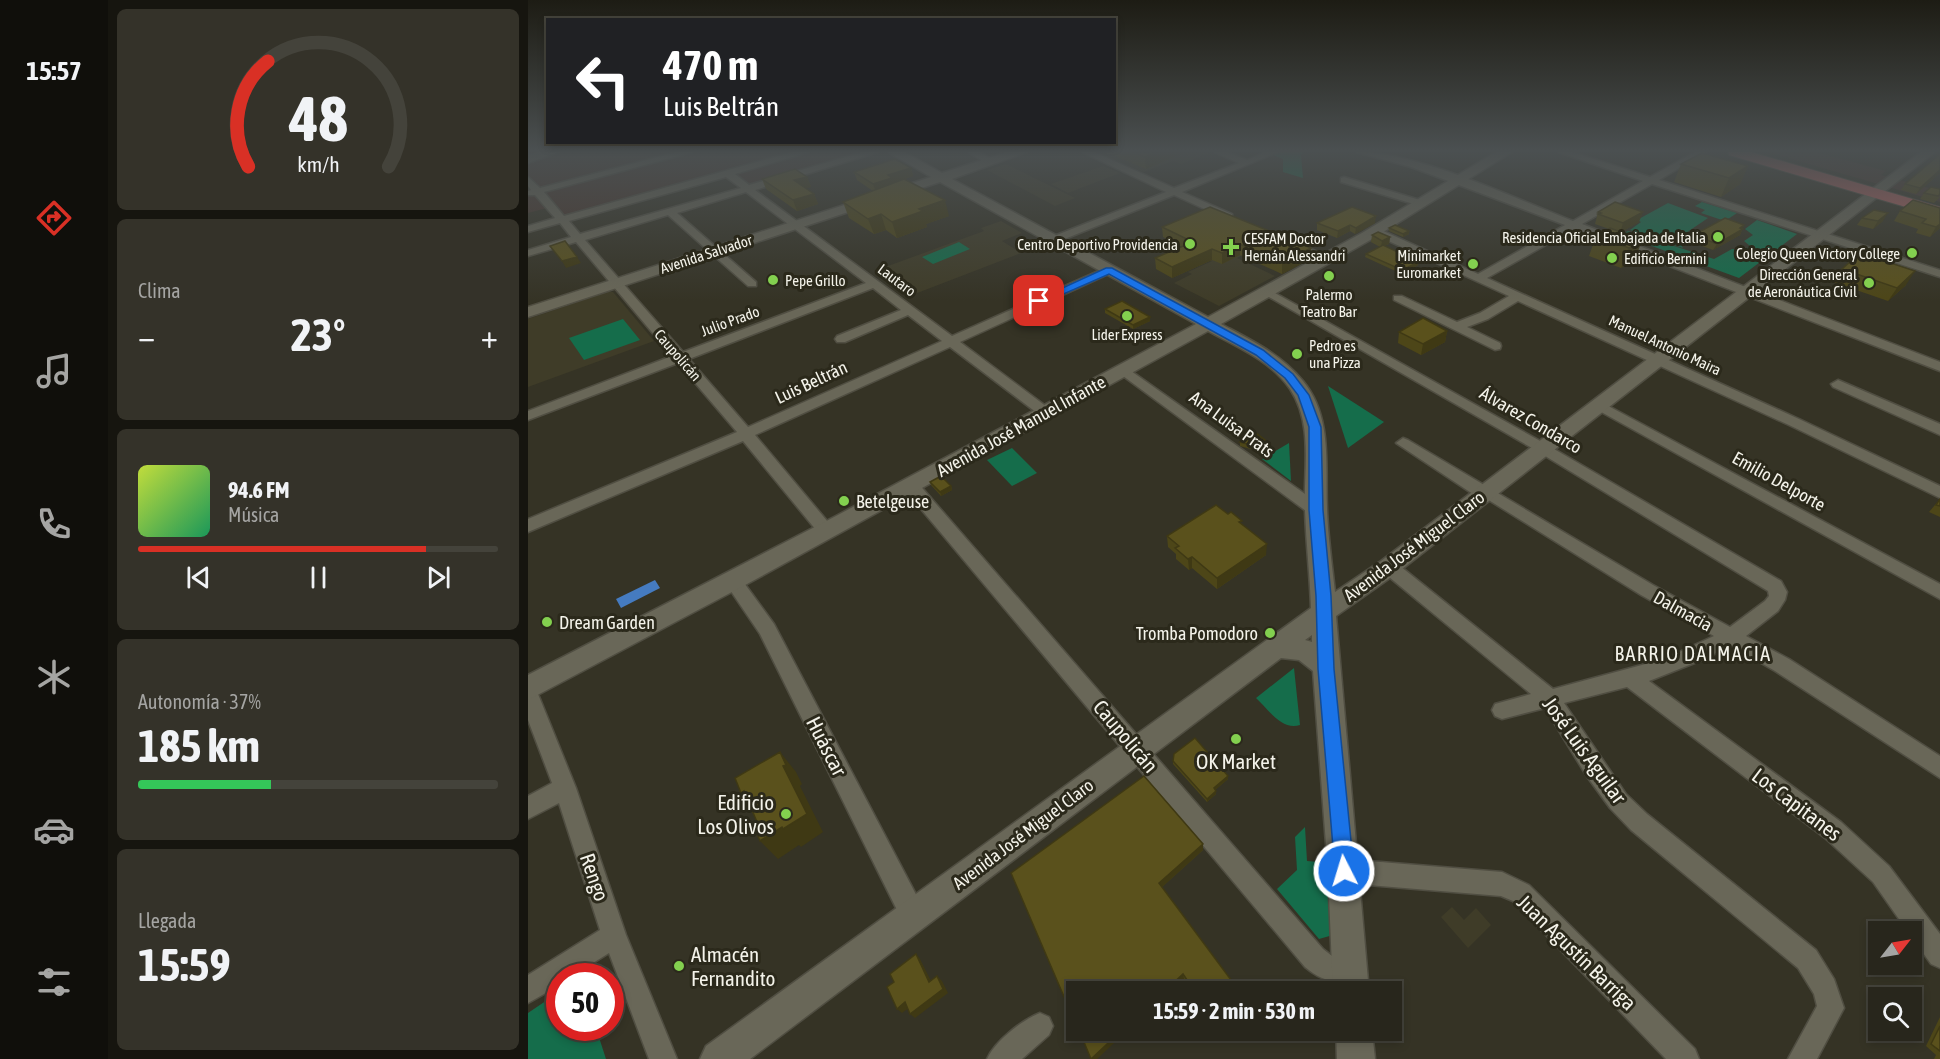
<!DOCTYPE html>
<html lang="es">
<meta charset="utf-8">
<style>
:root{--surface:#28261c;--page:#343229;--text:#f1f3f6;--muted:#a5a5a3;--line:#44433b;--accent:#d93025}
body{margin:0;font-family:"Asap Condensed",sans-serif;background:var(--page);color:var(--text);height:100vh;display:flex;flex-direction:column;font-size:22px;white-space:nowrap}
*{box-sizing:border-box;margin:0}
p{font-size:20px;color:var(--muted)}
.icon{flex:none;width:33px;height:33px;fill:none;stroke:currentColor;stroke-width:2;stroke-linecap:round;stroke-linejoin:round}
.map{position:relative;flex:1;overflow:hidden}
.side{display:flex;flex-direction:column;gap:9px;padding:9px;background:#16150f;width:420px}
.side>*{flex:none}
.banner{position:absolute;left:18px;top:18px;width:570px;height:126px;border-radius:0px;box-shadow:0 3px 9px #0003,0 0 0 2px var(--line);background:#202124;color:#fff;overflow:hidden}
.needle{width:39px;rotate:59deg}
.fabs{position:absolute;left:1340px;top:921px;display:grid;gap:12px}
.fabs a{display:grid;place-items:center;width:54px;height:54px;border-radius:0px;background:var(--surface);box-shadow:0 3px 9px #0003,0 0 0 2px var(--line);font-size:30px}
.speed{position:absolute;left:18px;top:963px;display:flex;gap:12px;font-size:30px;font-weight:700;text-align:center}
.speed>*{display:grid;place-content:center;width:78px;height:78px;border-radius:50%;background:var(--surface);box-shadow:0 3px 9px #0003,0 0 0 2px var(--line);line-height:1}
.speed .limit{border:9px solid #d22;background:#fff;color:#111}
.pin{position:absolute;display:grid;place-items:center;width:51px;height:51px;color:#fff;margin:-26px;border-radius:12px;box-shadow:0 3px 9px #0006}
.me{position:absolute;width:66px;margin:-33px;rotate:355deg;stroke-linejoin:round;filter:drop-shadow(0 0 4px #0008)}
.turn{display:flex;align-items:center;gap:21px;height:126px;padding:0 18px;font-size:27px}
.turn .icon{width:78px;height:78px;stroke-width:2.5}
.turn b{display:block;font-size:42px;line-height:51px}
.big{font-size:45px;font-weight:700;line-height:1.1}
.side .tile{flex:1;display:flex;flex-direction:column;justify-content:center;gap:9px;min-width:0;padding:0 21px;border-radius:9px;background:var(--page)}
.side .dial{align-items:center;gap:0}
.dial svg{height:156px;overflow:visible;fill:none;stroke:var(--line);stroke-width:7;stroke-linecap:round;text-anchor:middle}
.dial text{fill:var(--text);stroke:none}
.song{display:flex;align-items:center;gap:18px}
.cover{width:72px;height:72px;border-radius:9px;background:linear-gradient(135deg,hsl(70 70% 55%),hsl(150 70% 35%))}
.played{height:6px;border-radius:3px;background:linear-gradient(90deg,var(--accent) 80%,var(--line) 80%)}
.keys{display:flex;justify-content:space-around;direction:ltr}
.heat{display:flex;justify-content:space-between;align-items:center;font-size:33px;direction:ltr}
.charge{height:9px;border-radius:4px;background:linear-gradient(90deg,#34c759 37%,var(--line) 0)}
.trip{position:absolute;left:538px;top:981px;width:336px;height:60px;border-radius:0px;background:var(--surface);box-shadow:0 3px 9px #0003,0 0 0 2px var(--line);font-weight:700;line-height:60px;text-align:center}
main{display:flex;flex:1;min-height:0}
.dock{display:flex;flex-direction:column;width:108px;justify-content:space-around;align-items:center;background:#100f0b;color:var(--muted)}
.dock .icon{width:42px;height:42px}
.dock .on{color:var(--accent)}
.dock b{font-size:27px;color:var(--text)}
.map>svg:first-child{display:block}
</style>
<main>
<nav class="dock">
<b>15:57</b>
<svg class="icon on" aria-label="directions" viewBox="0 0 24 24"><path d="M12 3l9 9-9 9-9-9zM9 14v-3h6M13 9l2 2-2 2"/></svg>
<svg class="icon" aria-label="music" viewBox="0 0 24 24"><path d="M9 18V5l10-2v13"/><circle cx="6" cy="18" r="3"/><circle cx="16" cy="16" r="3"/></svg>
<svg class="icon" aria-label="phone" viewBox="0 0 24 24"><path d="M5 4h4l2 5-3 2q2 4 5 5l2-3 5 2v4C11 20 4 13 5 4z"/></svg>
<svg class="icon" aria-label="climate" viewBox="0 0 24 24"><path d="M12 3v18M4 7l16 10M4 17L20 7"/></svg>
<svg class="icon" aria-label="car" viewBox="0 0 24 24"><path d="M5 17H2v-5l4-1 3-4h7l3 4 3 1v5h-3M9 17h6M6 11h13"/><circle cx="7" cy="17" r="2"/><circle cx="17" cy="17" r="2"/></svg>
<svg class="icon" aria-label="filters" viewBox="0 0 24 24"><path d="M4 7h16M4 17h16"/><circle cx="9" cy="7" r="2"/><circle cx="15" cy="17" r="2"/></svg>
</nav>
<section class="side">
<div class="tile dial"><svg viewBox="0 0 100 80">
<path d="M14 69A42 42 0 1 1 86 69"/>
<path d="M14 69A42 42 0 0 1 24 15" stroke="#d93025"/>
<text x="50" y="56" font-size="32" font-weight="700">48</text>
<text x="50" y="72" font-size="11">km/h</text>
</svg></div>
<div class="tile"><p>Clima</p>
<div class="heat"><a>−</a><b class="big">23°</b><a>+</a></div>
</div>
<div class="tile">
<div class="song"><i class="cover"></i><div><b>94.6 FM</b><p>Música</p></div></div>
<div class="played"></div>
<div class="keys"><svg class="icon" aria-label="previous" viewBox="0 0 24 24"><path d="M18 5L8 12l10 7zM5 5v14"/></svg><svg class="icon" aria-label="pause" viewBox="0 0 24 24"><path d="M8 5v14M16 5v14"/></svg><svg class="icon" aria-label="next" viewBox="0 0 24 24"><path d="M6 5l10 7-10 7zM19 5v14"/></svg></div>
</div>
<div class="tile"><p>Autonomía · 37%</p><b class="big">185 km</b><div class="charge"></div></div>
<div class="tile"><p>Llegada</p><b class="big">15:59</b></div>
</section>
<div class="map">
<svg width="1412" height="1059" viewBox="0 0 1412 1059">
<rect width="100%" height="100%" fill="#353325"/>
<g fill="#47352c">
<polygon points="0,152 351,152 217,192 195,177 34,220 23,207 0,213"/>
<polygon points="1240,152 1288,152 1358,171 1353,175 1412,191 1412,202"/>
</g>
<g fill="#3f3c28">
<polygon points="570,153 679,152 681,153 653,164 645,161 615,172"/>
<polygon points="478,164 547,198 527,206 459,170"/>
<polygon points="575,166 592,173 540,193 523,184"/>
<polygon points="473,221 494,233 474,241 493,253 384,295 349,270 456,231 453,228"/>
<polygon points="741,241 709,258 747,276 691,306 646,283 664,274 660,272 684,261 666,251"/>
<polygon points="79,292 85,292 126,341 0,387 0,319"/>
<polygon points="924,907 936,920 948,908 963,925 940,948 913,917"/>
</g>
<g fill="#156d4b">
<polygon points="750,152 776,152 773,155 775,178 755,172 755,159 745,155"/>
<polygon points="1174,202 1209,213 1197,221 1173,213 1177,210 1167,206"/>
<polygon points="1140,203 1180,218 1149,239 1155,248 1102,230 1113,222 1109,220"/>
<polygon points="1229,220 1269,234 1211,278 1094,235 1100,231 1186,259 1204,249 1217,250 1222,246 1216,241 1225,235 1217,229"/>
<polygon points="431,242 442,249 405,264 394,257"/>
<polygon points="95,319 112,340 56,360 41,338"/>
<polygon points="800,386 856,422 820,448"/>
<polygon points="761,443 763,481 734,459"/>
<polygon points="484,448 509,473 484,486 459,460"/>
<path d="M766,668L772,725C754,731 740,709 728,698Z"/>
<polygon points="777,827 779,861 803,863 805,935 791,939 749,889 769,870 767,837"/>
<polygon points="31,992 32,1028 68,1028 78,1059 0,1059 0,1013"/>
</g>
<polygon fill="#457bc0" points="127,580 132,588 93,608 88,599"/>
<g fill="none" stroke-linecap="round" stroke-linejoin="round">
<g stroke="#504e42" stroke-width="3">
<g id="street">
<path d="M149,152H165L16,192L36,216L265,152H281L207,174L221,185L335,152H350L227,190L424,336L577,268H585V272L432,342L523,410L525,413L523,416H513L422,347L227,435L305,528L307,532L305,536H293L215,441L0,532V519L209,432L150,363L0,420V411L144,356L48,242L0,256V250L43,237L32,223L0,232V226L27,218L7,195H0V191L3,190L0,186V177L12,188ZM198,177L213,188L52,234L41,221ZM218,192L338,283L155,352L57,240L140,215L220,286H228V282L149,213ZM345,288L373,310L309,336L307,339L309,342H317L380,315L414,341L220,427L161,359Z"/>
<polygon points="440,152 452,152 468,162 460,164"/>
<polygon points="554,152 566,152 646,188 711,163 686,152 699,152 719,160 737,152 750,152 654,192 704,214 704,218 696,218 646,195 529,242 521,242 521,238 638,192"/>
<path d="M828,152C891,152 985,198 1045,221L1115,181L1030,152H1044L1122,177L1167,152H1178L1131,180L1412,270V277L1124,184L1054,224L1412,362V371L1046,229L959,278L1271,419L1412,486V498L1261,425L990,301L960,319L939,327L972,343L973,346L972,349L967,350L866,300V296H874L929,322L952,313L981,296L843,233V229H851L950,274L1037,225L883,167Z"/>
<polygon points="816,177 895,201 897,203 889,205 813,182 813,178"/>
<polygon points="762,240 801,257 802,259 797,262 793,261 758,245 757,243"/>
<polygon points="738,288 1014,442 1253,581 1259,592 1257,600 1250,611 1218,636 1261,659 1412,756 1412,778 1247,671 1202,645 1179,658 1121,681 1313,822 1361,866 1412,934 1412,968 1403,964 1383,936 1383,932 1380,932 1345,882 1297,838 1099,687 1036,703 1098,794 1119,814 1288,950 1306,979 1316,1008 1289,1059 1260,1059 1289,1006 1286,994 1270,968 1103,830 1082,808 1058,775 1017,708 974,719 967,716 964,710 967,704 1003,694 855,572 852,567 855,562 861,561 867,562 1025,689 1136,659 1186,636 1113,595 959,499 951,498 868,443 875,438 880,440 1125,585 1202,627 1237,601 1241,596 1240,591 1004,448 734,293 734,289"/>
<polygon points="596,366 794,506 796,510 794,514 782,514 591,373 589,370"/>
<polygon points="1310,380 1412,424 1412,435 1305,387 1303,384"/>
<polygon points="1071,401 1412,584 1412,599 1066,408 1064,405 1066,402"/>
<path d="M383,481L389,482L795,949L804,956L821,955L830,959L834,968L830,977C809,986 794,981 777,967L377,490L375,486L377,482Z"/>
<polygon points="205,574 211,576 246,624 394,906 397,915 394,924 385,927 376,924 232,634 196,581 199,576"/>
<polygon points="0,685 7,688 10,694 48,788 98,935 149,1059 121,1059 81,953 44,976 32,976 32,985 0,1003 0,975 72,930 31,803 0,819 0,796 24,783 0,720"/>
<polygon points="816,859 974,872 1001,885 1167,1049 1171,1059 1138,1059 985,901 973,896 816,883 808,879 804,871 808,863"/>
<path d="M512,1013L521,1017L525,1026L521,1035L494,1059H459C467,1041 494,1020 512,1013Z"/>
</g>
</g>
<g stroke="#504e42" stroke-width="3">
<g id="secondary">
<polygon points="10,152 31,152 0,163 0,155"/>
<path d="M360,152H376L414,173L479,152H499L424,179L680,317L834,233L968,152H984L844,239L693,324C723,340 753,354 775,381C805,417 797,466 799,509C800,537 804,564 807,592L853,561L1393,152H1407L869,573L808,616L841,992H805L800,871L785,671L771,660L753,658L222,1059H172L178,1046L783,608C782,576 778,543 777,511C775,471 786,425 762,389C743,361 709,347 680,331L219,584L0,700V675L308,516L668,324L412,182L0,317V307L403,177ZM784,635V642L777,640Z"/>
<polygon points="808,1030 844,1030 847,1059 809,1059"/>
</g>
</g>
<g stroke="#504e42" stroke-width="2">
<polygon id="primary" points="1200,152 1223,152 1412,207 1412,217 1201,155"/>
</g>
<use href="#street" fill="#696758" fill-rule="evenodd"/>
<use href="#secondary" fill="#696758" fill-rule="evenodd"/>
<use href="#primary" fill="#b76362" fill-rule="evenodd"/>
</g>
<g fill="#4d4618">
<polygon points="577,152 657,152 618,169"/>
<polygon points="1153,164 1220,166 1212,184 1193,197 1146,182"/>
<polygon points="383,168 385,176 366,183 421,216 398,224 399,227 369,238 358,230 346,234 321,218 315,202 345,191 329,180 326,172"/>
<polygon points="1412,173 1388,194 1373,190 1377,184"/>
<polygon points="279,177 283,187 278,188 286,194 290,204 269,211 238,189 234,179"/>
<polygon points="1396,193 1412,197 1406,203 1392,199"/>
<polygon points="1385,200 1412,228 1402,237 1388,233 1390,229 1366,221 1372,211"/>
<polygon points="1070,212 1111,222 1093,232 1114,240 1107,259 1093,268 1061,256 1068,236 1081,229 1067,224"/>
<polygon points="1334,218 1355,221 1345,229 1329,225"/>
<polygon points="789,223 847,223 827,234 822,231 809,238 789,230"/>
<polygon points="1216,225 1212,235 1185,250 1166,243 1171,232"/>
<polygon points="634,227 783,248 782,259 754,274 712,255 694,264 684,260 644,278 628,269 627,258 654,247 635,237"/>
<polygon points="861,228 881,231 881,234 875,237 861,231"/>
<polygon points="844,235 862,237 861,244 856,246 890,265 874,274 837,257 838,254 852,247 843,242"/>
<polygon points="1314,269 1378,285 1360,301 1305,282"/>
<polygon points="577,309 622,321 605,329 577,313"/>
<polygon points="919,331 917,342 893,355 870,343 871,332"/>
<polygon points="712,442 737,443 726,450 712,446"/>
<polygon points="402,482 423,486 424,490 413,496 403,485"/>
<polygon points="1412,499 1412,517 1401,512"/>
<polygon points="714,525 738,555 689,589 664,568 661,570 648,559 648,554 640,547 639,536"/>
<polygon points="645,761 700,779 687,790 688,794 679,802 645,764"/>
<polygon points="616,776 675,844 675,850 634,887 712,992 665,992 656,979 642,992"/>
<polygon points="1412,1017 1412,1059 1406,1059 1408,1055 1398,1046"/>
</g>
<g fill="#3f3914">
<polygon points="629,152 657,152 618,169 617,157"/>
<polygon points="1220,166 1212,184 1193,197 1201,178"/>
<polygon points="383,168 385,176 366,183 367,186 348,192 345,184 360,175"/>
<polygon points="1412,170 1412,173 1388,194 1392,188"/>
<polygon points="279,177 283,187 270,191 266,180"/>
<polygon points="286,194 290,204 269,211 265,200"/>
<polygon points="417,200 421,216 398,224 399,227 369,238 364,222 391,209"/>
<polygon points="1115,212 1111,222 1092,233 1095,223"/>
<polygon points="1360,213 1355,221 1345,229 1350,221"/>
<polygon points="353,214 358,230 346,234 340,219"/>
<polygon points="848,216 847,223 827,234 828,228"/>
<polygon points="1412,224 1412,228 1402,237 1408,227"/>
<polygon points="822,225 822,231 809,238 810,231"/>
<polygon points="1216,225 1212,235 1185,250 1189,244"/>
<polygon points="881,231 881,234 875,237 875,234"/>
<polygon points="862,237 861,244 853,247 854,241"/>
<polygon points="1114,240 1107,259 1093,268 1101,248"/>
<polygon points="712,244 712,255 694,264 694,253"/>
<polygon points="783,248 782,259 754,274 754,263"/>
<polygon points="684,249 684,260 644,278 644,267"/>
<polygon points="49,257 53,263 38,268 34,261"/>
<polygon points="891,262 890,265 874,274 874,270"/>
<polygon points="1387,271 1378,285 1360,301 1369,288"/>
<polygon points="622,317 622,321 605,329 605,325"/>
<polygon points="919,331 917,342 893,355 895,344"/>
<polygon points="737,440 737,443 726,450 726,446"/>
<polygon points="423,486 424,490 413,496 412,492"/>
<polygon points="739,544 738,555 689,589 689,578"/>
<polygon points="664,557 664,568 661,570 660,559"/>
<polygon points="252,752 268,772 274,784 272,786 295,832 273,847 271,845 250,859 232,841 255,766"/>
<polygon points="700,776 700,779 686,791 686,788"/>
<polygon points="688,791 688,794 679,802 679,799"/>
<polygon points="675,844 675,850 632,889 631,883"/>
<polygon points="388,954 392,959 406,987 401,982"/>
<polygon points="655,974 656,979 642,992 636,992"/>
<polygon points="409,976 414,981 420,993 387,1018 382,1014"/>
<polygon points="377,1002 382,1007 374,1013 369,1009"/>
<polygon points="594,1030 600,1030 569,1059 563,1059"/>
</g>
<g fill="#5a511c" stroke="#3f3914" stroke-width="1.5">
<polygon points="605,152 629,152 617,157"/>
<polygon points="1174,153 1220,166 1201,178 1153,164"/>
<polygon points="1412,154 1412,170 1392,188 1377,184"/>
<polygon points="367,159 383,168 360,175 364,178 345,184 326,172"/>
<polygon points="267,169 279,177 266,180 286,194 265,200 234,179"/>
<polygon points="376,179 417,200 391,209 395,211 364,222 353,214 340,219 315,202"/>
<polygon points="1403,187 1412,189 1412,194 1410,196 1396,193"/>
<polygon points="1385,200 1412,208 1412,224 1408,227 1394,223 1398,219 1372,211"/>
<polygon points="1087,202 1115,212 1095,223 1070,214 1073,213 1070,212"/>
<polygon points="682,207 783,248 754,263 712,244 694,253 684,249 644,267 627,258 665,242 634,227"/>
<polygon points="824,207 848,216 828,228 822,225 810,231 789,223"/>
<polygon points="1346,210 1360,213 1350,221 1334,218"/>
<polygon points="1197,218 1216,225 1212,228 1215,229 1189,244 1169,236 1174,233 1171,232"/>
<polygon points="867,225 881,231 875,234 861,228"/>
<polygon points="1082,228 1114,240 1101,248 1068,236"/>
<polygon points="850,232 862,237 854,241 844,235"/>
<polygon points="37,241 49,257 34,261 22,246"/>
<polygon points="855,245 891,262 874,270 838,254"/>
<polygon points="1332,253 1387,271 1369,288 1314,269"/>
<polygon points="594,301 622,317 605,325 577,309"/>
<polygon points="895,318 919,331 895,344 871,332"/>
<polygon points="728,433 737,440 726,446 712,442"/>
<polygon points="413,476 423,486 412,492 402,482"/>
<polygon points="1412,499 1412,506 1408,505"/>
<polygon points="688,505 700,514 703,512 714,521 711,522 739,544 689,578 664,557 660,559 647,548 651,546 639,536"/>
<polygon points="667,738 700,776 686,788 688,791 679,799 645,761 646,754"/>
<polygon points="252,752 258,765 255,766 279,814 255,829 254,827 232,841 225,825 229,822 216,791 213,793 207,778"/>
<polygon points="616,776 675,844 631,883 712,992 667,992 655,974 636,992 549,992 549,1027 483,873"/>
<polygon points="388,954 401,982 409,976 415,989 382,1014 377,1002 369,1009 359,987 366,982 362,974"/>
<polygon points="1412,1026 1412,1051 1403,1044"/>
<polygon points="551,1030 594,1030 563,1059"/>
</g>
<linearGradient id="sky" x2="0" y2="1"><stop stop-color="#1d1c14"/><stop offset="0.5" stop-color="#4b5051"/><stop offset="1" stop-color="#4b5051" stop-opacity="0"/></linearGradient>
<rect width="1412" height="301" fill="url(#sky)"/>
<polygon fill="#1a73e8" stroke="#114b97" stroke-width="1.5" points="578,268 584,268 735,350 765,374 781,395 793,427 795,510 803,596 806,669 826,871 823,877 816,880 809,877 807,871 790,669 788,596 781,510 781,427 770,395 757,378 728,355 581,274 515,303 506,301"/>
<g fill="#83d04f" stroke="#2b291b" stroke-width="2">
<circle cx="1190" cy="237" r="6"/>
<circle cx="662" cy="244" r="6"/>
<path d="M700 238h6v6h6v6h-6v6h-6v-6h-6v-6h6z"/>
<circle cx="1384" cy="253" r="6"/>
<circle cx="1084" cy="258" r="6"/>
<circle cx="945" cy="264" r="6"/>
<circle cx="801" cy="276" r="6"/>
<circle cx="245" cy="280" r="6"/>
<circle cx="1341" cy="283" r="6"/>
<circle cx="599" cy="316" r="6"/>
<circle cx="769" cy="354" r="6"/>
<circle cx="316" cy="501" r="6"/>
<circle cx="19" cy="622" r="6"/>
<circle cx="742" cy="633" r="6"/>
<circle cx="708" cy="739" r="6"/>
<circle cx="258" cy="814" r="6"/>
<circle cx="151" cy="966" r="6"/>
</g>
<g text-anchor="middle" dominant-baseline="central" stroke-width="6" stroke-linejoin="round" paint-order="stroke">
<g font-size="15" fill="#f4f3ea" stroke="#2b291b" text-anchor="end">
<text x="1178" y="237">Residencia Oficial Embajada de Italia</text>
<text x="716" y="238" text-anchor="start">CESFAM Doctor<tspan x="716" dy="17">Hernán Alessandri</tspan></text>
<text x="650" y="244">Centro Deportivo Providencia</text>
<text x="1372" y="253">Colegio Queen Victory College</text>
<text x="933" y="255">Minimarket<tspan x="933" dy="17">Euromarket</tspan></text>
<text x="1096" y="258" text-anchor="start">Edificio Bernini</text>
<text x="1329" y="274">Dirección General<tspan x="1329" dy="17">de Aeronáutica Civil</tspan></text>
<text x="257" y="280" text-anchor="start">Pepe Grillo</text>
<text x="801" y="294" text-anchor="middle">Palermo<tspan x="801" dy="17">Teatro Bar</tspan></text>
<text x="599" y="334" text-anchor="middle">Lider Express</text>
<text x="781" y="345" text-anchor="start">Pedro es<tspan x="781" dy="17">una Pizza</tspan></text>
</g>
<g font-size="15" fill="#f4f3ea" stroke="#2b291b">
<text transform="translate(178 254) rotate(-18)">Avenida Salvador</text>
<text transform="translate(369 280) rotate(37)">Lautaro</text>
<text transform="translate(202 321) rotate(-20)">Julio Prado</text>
<text transform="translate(1137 345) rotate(25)">Manuel Antonio Maira</text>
<text transform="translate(150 355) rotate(49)">Caupolicán</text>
</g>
<g font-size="18" fill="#f4f3ea" stroke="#2b291b">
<text transform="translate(283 382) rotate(-25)">Luis Beltrán</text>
<text transform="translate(1003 420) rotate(30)">Álvarez Condarco</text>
<text transform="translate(704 424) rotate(36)">Ana Luisa Prats</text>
<text transform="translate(493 426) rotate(-29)">Avenida José Manuel Infante</text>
<text transform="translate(1251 481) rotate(29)">Emilio Delporte</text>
<text transform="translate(886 546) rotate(-37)">Avenida José Miguel Claro</text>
<text transform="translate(1155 611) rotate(29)">Dalmacia</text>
<text transform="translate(495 834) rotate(-37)">Avenida José Miguel Claro</text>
</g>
<g font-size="18" fill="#f4f3ea" stroke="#2b291b" text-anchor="start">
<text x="328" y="501">Betelgeuse</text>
<text x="31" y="622">Dream Garden</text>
<text x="730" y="633" text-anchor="end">Tromba Pomodoro</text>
</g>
<g font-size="20" letter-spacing="1.5" fill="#f4f3ea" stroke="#2b291b">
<text x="1165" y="653">BARRIO DALMACIA</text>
</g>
<g font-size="21" fill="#f4f3ea" stroke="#2b291b">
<text transform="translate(598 736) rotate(50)">Caupolicán</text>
<text transform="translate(299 746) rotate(63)">Huáscar</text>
<text transform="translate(1057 750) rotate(54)">José Luis Aguilar</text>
<text transform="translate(1269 804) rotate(37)">Los Capitanes</text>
<text transform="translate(67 877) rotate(71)">Rengo</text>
<text transform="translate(1049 952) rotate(44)">Juan Agustín Barriga</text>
</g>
<g font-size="21" fill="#f4f3ea" stroke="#2b291b">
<text x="708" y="761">OK Market</text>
<text x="246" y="802" text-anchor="end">Edificio<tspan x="246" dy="24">Los Olivos</tspan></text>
<text x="163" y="954" text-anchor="start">Almacén<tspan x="163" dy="24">Fernandito</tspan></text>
</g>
</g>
</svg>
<div class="fabs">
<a><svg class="needle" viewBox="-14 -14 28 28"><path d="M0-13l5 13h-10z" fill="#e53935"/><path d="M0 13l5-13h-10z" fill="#a5a5a3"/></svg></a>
<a><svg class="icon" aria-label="search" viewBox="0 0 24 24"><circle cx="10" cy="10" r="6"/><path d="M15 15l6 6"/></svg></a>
</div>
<div class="speed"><div class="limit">50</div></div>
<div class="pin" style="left:511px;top:301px;background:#d93025"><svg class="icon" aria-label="arrive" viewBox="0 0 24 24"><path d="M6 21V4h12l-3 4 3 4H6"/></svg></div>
<svg class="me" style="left:816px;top:871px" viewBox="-20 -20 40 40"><circle r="17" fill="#1a73e8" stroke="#fff" stroke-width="3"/><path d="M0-11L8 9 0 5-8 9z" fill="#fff"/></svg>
<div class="trip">15:59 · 2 min · 530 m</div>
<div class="banner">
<div class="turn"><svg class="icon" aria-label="left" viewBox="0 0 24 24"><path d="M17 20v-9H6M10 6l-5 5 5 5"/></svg><div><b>470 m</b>Luis Beltrán</div></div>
</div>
</div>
</main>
